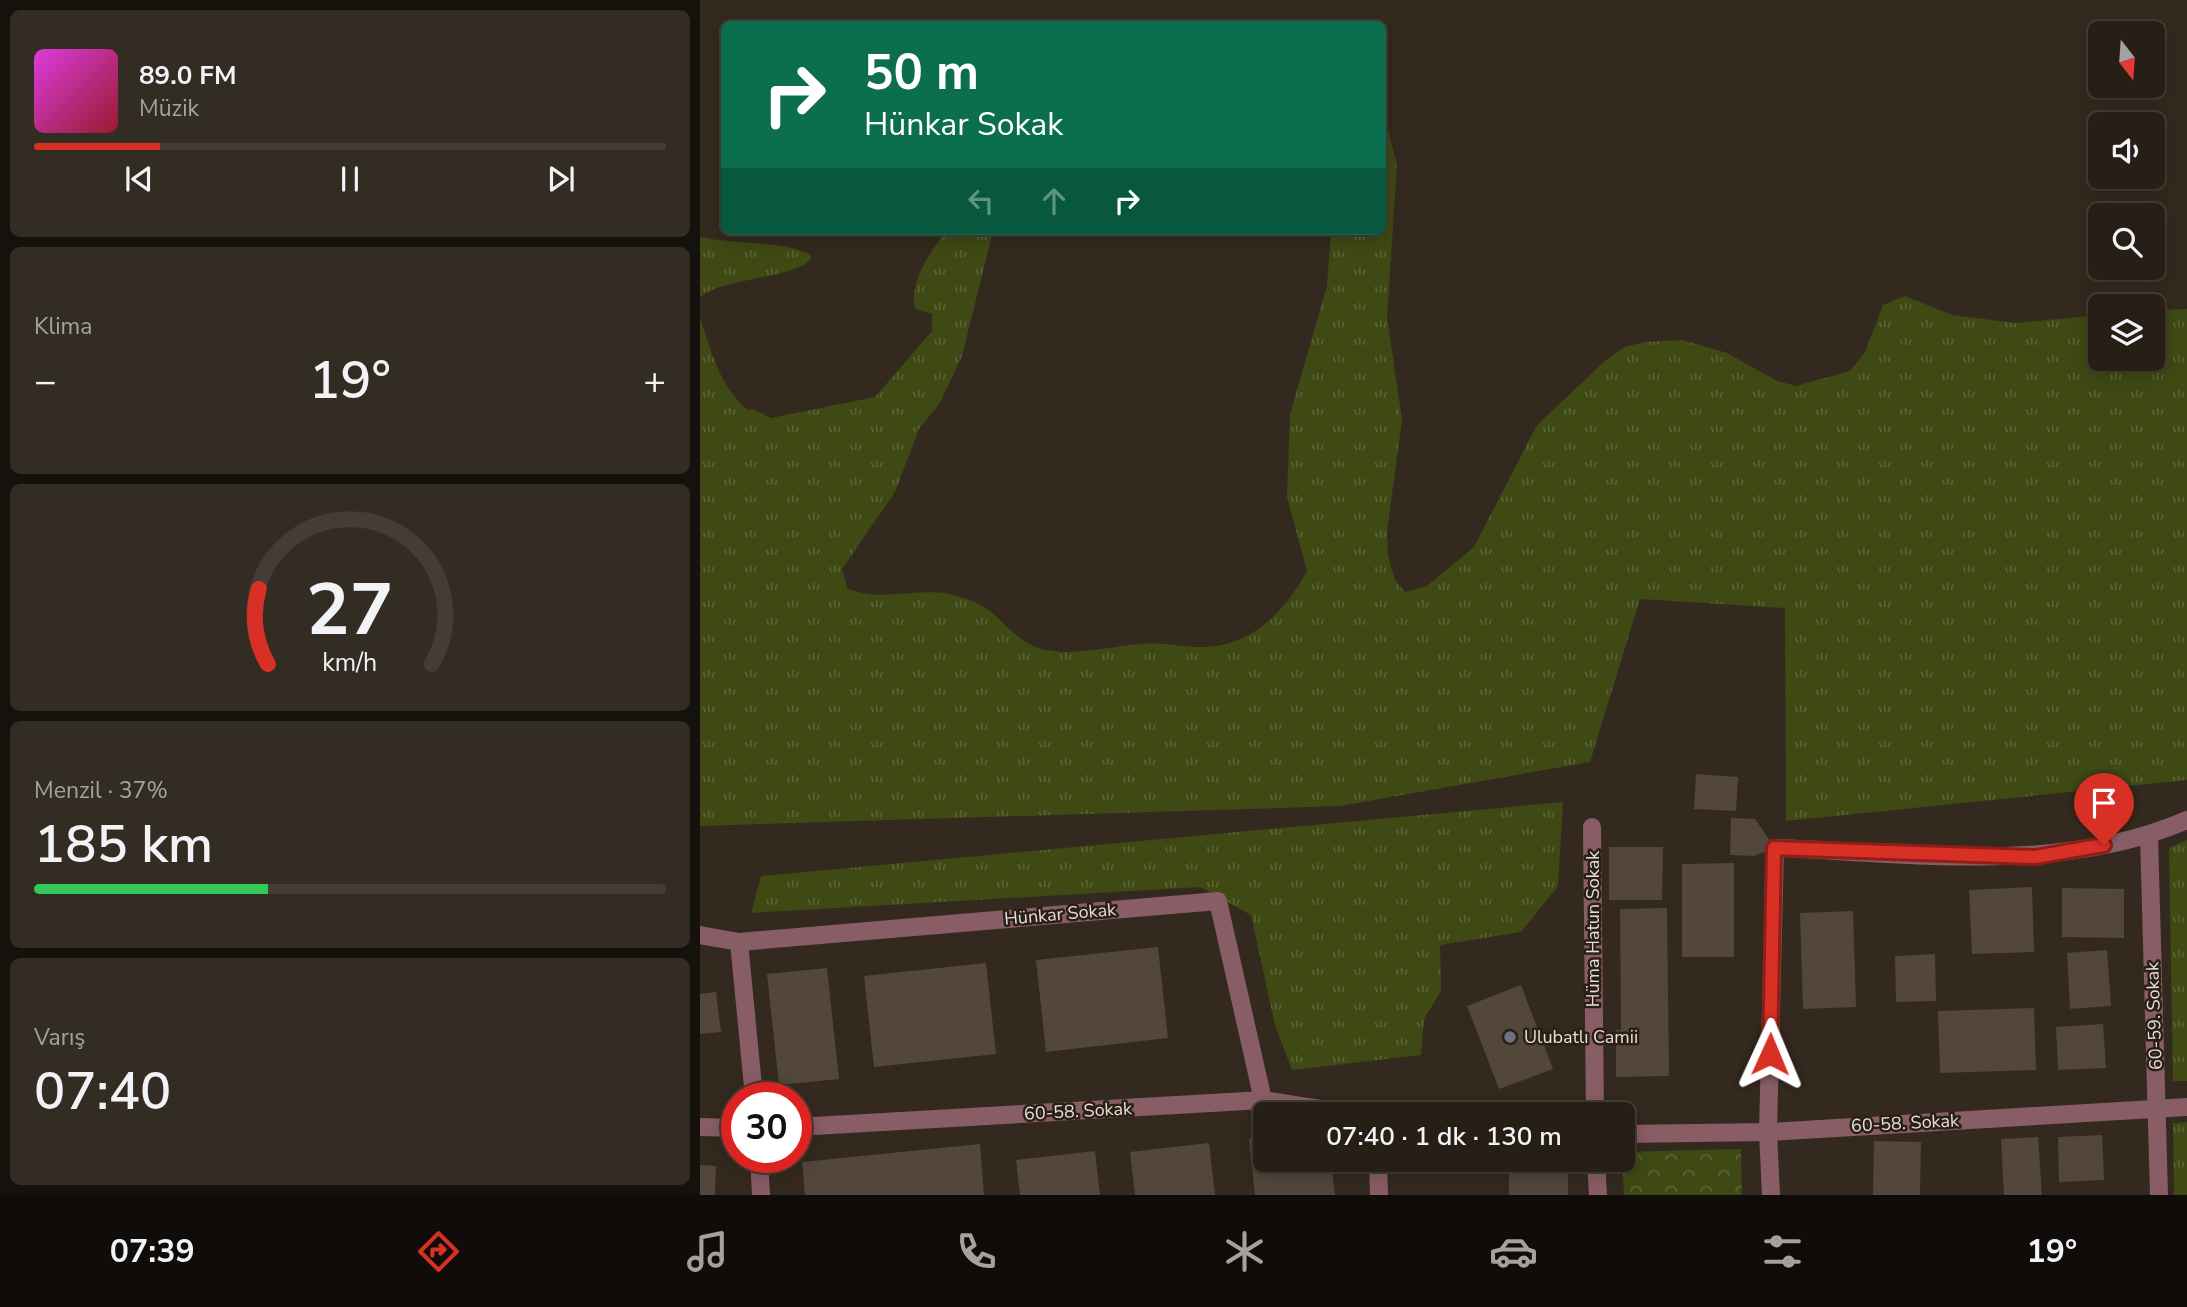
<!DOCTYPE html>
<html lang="tr">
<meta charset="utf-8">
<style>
:root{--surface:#271f16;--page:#332c23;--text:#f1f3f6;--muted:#a4a2a1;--line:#433d35;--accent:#d93025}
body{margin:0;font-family:"Nunito Sans",sans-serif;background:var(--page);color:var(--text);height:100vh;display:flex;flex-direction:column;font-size:26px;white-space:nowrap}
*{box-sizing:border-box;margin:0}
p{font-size:23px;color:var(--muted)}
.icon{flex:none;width:38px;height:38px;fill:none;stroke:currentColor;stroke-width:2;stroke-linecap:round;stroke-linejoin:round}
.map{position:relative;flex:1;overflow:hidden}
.drawer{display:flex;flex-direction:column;gap:10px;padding:10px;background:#15110c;width:700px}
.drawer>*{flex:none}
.guide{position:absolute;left:21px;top:21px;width:665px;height:214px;border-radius:10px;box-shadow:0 4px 18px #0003,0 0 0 2px var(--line);background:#0b6e4f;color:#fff;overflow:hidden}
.needle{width:46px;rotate:163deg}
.tools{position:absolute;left:1388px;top:21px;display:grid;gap:14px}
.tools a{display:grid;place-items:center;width:77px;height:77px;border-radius:10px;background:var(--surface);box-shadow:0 4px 18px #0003,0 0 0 2px var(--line);font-size:35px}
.speed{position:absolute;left:21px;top:1082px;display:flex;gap:14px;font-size:35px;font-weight:700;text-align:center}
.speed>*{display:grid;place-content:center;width:91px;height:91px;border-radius:50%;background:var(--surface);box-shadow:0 4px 18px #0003,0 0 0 2px var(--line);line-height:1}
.speed .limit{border:10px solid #d22;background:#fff;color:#111}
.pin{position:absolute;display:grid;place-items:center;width:60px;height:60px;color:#fff;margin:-72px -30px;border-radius:50% 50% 50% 0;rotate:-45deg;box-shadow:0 0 7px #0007}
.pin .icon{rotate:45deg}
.me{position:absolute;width:77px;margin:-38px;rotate:1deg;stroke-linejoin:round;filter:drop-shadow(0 0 5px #0008)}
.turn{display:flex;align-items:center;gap:24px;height:147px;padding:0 28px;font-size:32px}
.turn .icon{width:91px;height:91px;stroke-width:2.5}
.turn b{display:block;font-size:49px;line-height:60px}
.lanes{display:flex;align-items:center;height:66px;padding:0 28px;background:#0003;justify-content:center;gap:35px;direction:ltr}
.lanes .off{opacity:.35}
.big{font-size:52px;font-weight:600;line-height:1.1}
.drawer .card{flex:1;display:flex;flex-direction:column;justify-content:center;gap:10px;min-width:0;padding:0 24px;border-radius:10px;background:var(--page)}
.drawer .dial{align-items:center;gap:0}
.dial svg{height:182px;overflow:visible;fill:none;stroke:var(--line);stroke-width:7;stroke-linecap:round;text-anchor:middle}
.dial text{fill:var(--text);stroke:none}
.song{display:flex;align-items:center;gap:21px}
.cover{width:84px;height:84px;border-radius:10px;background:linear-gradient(135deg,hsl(300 70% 55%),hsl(350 70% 35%))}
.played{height:7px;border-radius:4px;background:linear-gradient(90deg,var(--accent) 20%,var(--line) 20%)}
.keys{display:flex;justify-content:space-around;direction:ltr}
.heat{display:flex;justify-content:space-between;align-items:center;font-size:38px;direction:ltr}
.charge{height:10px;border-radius:5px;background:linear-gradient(90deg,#34c759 37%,var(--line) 0)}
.trip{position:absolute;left:553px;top:1102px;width:382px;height:70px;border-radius:10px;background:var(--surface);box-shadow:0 4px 18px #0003,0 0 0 2px var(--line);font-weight:600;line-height:70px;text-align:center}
.menu{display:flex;height:112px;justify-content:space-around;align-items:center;background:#100c09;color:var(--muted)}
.menu .icon{width:49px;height:49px}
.menu .active{color:var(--accent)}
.menu b{font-size:32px;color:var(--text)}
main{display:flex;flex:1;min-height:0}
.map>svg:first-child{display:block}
</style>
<main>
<section class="drawer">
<div class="card">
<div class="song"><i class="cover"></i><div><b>89.0 FM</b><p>Müzik</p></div></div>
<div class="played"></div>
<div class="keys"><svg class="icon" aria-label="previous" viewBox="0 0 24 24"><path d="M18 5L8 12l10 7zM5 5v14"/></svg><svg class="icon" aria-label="pause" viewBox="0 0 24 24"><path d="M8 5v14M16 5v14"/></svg><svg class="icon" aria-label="next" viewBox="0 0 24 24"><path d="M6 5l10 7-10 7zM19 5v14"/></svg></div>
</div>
<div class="card"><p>Klima</p>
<div class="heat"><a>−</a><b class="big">19°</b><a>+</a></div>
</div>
<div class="card dial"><svg viewBox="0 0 100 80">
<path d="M14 69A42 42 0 1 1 86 69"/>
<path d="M14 69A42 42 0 0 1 10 36" stroke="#d93025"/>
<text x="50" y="56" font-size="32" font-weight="700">27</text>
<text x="50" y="72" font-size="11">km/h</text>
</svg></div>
<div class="card"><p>Menzil · 37%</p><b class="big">185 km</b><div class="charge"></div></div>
<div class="card"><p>Varış</p><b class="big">07:40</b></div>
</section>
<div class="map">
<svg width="1487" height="1195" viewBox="0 0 1487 1195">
<defs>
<pattern id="grass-tufts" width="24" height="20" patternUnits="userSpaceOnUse" patternTransform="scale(1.75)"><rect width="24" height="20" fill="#3e4914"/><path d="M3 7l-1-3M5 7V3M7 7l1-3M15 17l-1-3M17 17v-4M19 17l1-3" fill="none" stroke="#5a6335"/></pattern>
<pattern id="park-crowns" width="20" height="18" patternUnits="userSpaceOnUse" patternTransform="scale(1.75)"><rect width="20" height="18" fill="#3e4914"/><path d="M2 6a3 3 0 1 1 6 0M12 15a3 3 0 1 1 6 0" fill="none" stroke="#5a6335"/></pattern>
</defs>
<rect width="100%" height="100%" fill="#34291e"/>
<g fill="url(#grass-tufts)">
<path d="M683,109L697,165L687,317L702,420L687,531L688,556L695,580L705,592L727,586L774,547L837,425L906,360L925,347L944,342L982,340L1027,353L1077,381L1096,386L1150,371L1165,352L1183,305L1205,296L1252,315L1315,323L1400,315V359H1452L1453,310L1487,309V780L1086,821L1085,608L940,599L890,762L640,806L0,826V318C11,350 20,388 48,410L53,409L71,418L175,397L232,331V314L215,309C209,281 230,253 246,231H293L262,356L240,403L219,429L195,492L142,569L147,588C180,604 224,585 257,596C266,599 279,603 286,608C305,622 318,643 342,649C373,657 411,646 442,644C464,642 485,648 506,647C553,645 586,610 607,571L587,497L590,414L627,286L631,231H682Z"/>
<path d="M0,237C31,244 86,241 111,255V259C92,280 27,276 0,297Z"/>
<polygon points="863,802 858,886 821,932 740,945 741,991 724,1019 721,1055 592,1070 575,1025 551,915 500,887 51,913 61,876"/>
<polygon points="1487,840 1487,1081 1473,1081 1469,848"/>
<polygon points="1487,1122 1487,1195 1474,1195 1473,1123"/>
</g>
<polygon fill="url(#park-crowns)" points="1041,1149 1042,1195 924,1195 922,1152"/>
<g fill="#53463b">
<polygon points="996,774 1038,777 1036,811 994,809"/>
<polygon points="1031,818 1055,819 1075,848 1054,856 1030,855"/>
<polygon points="909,847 963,847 962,900 909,900"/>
<polygon points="1034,863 1034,957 982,957 982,864"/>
<polygon points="1332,887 1334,952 1272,954 1269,890"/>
<polygon points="1362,888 1424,889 1424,938 1362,937"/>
<polygon points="967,908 969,1076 916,1077 916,1030 921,1030 920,909"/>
<polygon points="1153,911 1156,1007 1103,1009 1100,913"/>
<polygon points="458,947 468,1038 346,1052 336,960"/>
<polygon points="1407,950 1411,1006 1370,1009 1367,953"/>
<polygon points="1235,954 1236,1001 1196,1002 1195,956"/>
<polygon points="286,963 296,1054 174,1067 164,976"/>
<polygon points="127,968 139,1079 79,1085 67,974"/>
<polygon points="821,985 853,1069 799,1089 767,1006"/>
<polygon points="16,992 21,1032 0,1034 0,994"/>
<polygon points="1334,1008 1336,1070 1240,1073 1238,1011"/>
<polygon points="1403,1024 1406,1068 1358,1070 1356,1027"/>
<polygon points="1402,1135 1404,1180 1359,1182 1358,1137"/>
<polygon points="565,1137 565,1160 631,1160 635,1195 555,1195 549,1139"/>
<polygon points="1338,1137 1342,1195 1304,1195 1301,1139"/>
<polygon points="1174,1141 1221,1142 1220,1195 1173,1195"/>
<polygon points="509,1143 515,1195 435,1195 430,1152"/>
<polygon points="280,1144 284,1195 105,1195 102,1162"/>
<polygon points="395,1151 400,1195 320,1195 316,1160"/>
<rect x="809" y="1160" width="59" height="35"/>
<polygon points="0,1165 16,1166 15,1195 0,1195"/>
</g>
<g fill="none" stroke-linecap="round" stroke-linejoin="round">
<g stroke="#885d66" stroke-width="18">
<polyline points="892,827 895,1115"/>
<polyline points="1449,836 1459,1195"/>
<polyline points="0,935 39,942 518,901 563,1100"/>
<polyline points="39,942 54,1097"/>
<polyline points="0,1127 37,1128"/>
<polyline points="96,1127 563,1100 659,1115"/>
<polyline points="922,1134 1068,1132 1487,1107"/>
<polyline points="59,1157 61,1195"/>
<polyline points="678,1160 679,1195"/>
<polyline points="896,1160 898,1195"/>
<path d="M1071,1195L1068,1132L1075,848C1210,853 1360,875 1487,820"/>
</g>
</g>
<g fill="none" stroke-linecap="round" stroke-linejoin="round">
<g stroke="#8d1f18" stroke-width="18">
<polyline id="route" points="1070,1054 1074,848 1335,857 1404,845"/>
</g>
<use href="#route" stroke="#d93025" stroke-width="12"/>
</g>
<circle fill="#6b7280" stroke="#2a1f14" stroke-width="2.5" cx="810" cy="1037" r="7"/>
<g text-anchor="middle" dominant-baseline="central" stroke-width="5" stroke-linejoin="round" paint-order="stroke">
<g font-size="18" fill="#e6ded7" stroke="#2a1f14">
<text transform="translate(360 914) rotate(-5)">Hünkar Sokak</text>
<text transform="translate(893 929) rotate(-90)">Hüma Hatun Sokak</text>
<text transform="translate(1454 1016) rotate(-92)">60-59. Sokak</text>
<text transform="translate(378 1111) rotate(-3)">60-58. Sokak</text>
<text transform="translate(1205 1123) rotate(-3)">60-58. Sokak</text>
</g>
<g font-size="18" fill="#e6ded7" stroke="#2a1f14" text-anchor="start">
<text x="824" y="1037">Ulubatlı Camii</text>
</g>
</g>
</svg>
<div class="tools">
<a><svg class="needle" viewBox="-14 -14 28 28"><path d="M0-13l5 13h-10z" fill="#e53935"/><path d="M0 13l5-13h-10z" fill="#a4a2a1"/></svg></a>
<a><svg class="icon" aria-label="sound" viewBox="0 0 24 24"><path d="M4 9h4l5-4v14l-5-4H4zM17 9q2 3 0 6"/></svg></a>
<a><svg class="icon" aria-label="search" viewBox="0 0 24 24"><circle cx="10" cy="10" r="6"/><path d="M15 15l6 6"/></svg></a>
<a><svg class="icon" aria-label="layers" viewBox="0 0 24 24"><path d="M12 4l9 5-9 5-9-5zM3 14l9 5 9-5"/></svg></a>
</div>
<div class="speed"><div class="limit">30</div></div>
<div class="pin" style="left:1404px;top:845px;background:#d93025"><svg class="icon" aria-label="arrive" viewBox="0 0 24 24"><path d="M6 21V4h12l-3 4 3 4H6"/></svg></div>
<svg class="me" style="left:1070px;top:1054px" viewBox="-20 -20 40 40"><path d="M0-17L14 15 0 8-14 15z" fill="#d93025" stroke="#fff" stroke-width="4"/></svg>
<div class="trip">07:40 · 1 dk · 130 m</div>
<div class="guide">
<div class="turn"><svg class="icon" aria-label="right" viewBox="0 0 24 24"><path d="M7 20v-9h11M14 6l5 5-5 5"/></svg><div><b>50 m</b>Hünkar Sokak</div></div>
<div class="lanes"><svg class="icon off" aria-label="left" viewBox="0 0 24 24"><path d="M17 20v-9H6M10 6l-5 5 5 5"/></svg><svg class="icon off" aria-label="ahead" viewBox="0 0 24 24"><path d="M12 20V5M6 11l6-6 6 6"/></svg><svg class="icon" aria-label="right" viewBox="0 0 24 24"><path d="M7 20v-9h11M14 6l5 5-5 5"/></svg></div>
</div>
</div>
</main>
<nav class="menu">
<b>07:39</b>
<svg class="icon active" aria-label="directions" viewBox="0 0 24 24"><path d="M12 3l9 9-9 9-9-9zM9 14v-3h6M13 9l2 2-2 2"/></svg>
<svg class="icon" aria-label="music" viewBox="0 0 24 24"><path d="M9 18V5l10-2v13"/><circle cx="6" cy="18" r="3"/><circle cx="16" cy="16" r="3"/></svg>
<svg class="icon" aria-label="phone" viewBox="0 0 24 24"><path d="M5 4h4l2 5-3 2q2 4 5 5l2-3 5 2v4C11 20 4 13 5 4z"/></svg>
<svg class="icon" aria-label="climate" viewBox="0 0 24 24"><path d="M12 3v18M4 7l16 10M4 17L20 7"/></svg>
<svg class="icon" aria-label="car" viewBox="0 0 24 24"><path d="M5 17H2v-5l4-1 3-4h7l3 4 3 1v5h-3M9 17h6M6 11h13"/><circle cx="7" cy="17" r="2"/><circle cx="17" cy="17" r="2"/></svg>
<svg class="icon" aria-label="filters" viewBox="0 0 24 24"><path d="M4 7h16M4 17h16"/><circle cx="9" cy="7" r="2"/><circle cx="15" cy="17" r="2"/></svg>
<b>19°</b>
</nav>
